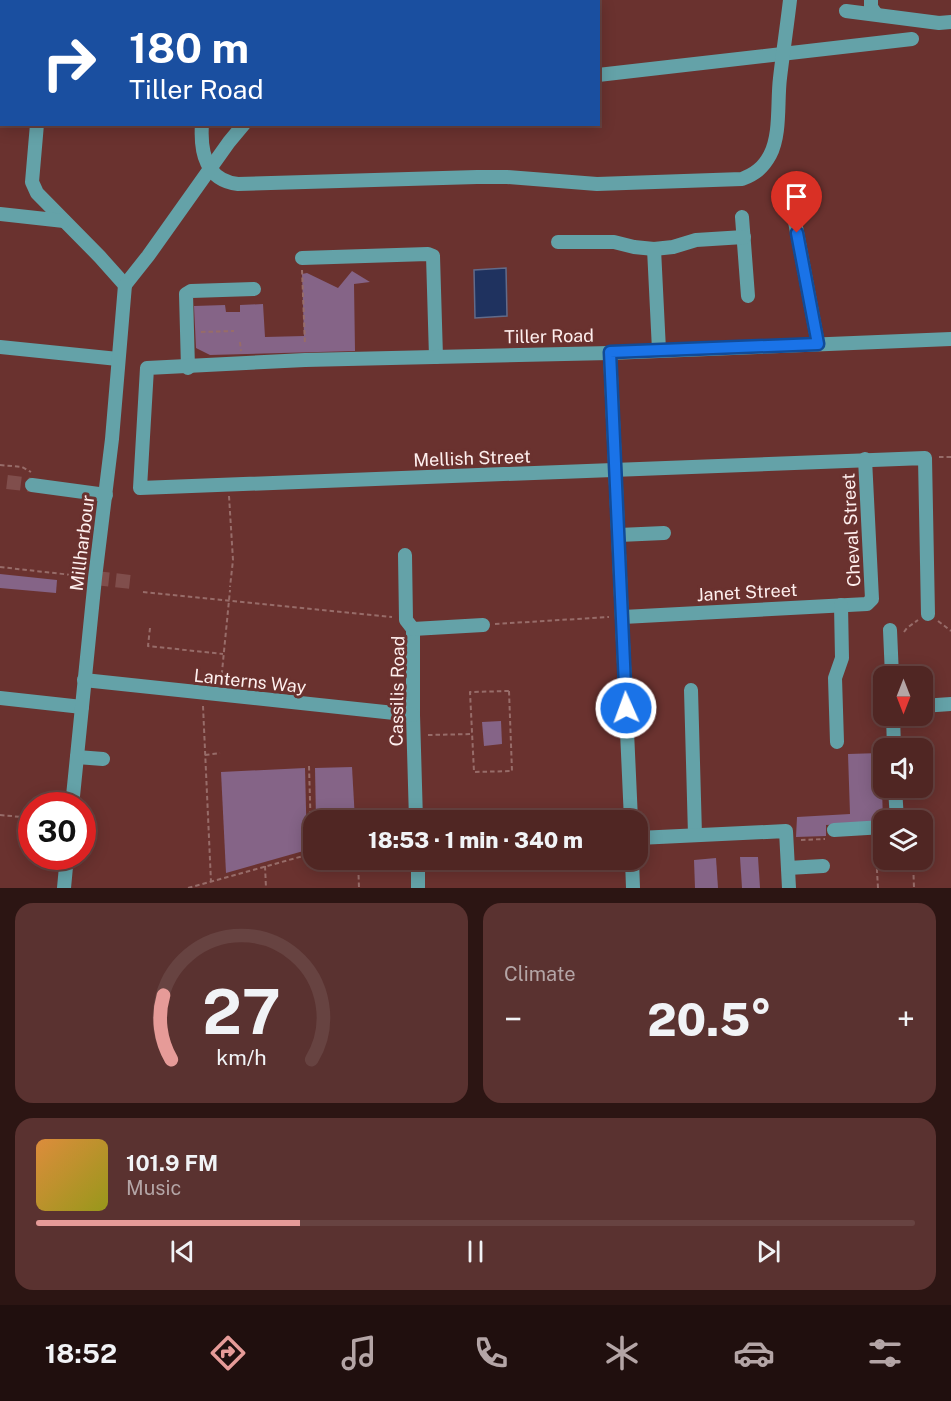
<!DOCTYPE html>
<meta charset="utf-8">
<style>
:root{--surface:#502623;--page:#5a3230;--text:#f1f3f6;--muted:#b4a5a6;--line:#674341;--accent:#e69b98}
body{margin:0;font-family:"Public Sans",sans-serif;background:var(--page);color:var(--text);height:100vh;display:flex;flex-direction:column;font-size:22px;white-space:nowrap}
*{box-sizing:border-box;margin:0}
p{font-size:20px;color:var(--muted)}
.icon{flex:none;width:33px;height:33px;fill:none;stroke:currentColor;stroke-width:2;stroke-linecap:round;stroke-linejoin:round}
.map{position:relative;height:888px;overflow:hidden}
.side{display:flex;flex-direction:column;gap:15px;padding:15px;background:#2c1513;flex:1}
.side>*{flex:none}
.top-card{position:absolute;left:0px;top:0px;width:600px;height:126px;box-shadow:0 3px 15px #0003,0 0 0 2px var(--line);background:#1a4fa0;color:#fff;overflow:hidden}
.needle{width:39px;rotate:180deg}
.buttons{position:absolute;left:873px;top:666px;display:grid;gap:12px}
.buttons a{display:grid;place-items:center;width:60px;height:60px;border-radius:12px;background:var(--surface);box-shadow:0 3px 15px #0003,0 0 0 2px var(--line);font-size:30px}
.speed{position:absolute;left:18px;top:792px;display:flex;gap:12px;font-size:30px;font-weight:700;text-align:center}
.speed>*{display:grid;place-content:center;width:78px;height:78px;border-radius:50%;background:var(--surface);box-shadow:0 3px 15px #0003,0 0 0 2px var(--line);line-height:1}
.speed .limit{border:9px solid #d22;background:#fff;color:#111}
.pin{position:absolute;display:grid;place-items:center;width:51px;height:51px;color:#fff;margin:-62px -26px;border-radius:50% 50% 50% 0;rotate:-45deg;box-shadow:0 0 6px #0007}
.pin .icon{rotate:45deg}
.me{position:absolute;width:66px;margin:-33px;rotate:358deg;stroke-linejoin:round;filter:drop-shadow(0 0 4px #0008)}
.turn{display:flex;align-items:center;gap:21px;height:126px;padding:0 30px;font-size:27px}
.turn .icon{width:78px;height:78px;stroke-width:2.5}
.turn b{display:block;font-size:42px;line-height:51px}
.big{font-size:45px;font-weight:800;line-height:1.1}
.side .card{flex:1;display:flex;flex-direction:column;justify-content:center;gap:9px;min-width:0;padding:0 21px;border-radius:18px;background:var(--page)}
.side .dial{align-items:center;gap:0}
.dial svg{height:156px;overflow:visible;fill:none;stroke:var(--line);stroke-width:7;stroke-linecap:round;text-anchor:middle}
.dial text{fill:var(--text);stroke:none}
.song{display:flex;align-items:center;gap:18px}
.cover{width:72px;height:72px;border-radius:9px;background:linear-gradient(135deg,hsl(30 70% 55%),hsl(60 70% 35%))}
.played{height:6px;border-radius:3px;background:linear-gradient(90deg,var(--accent) 30%,var(--line) 30%)}
.keys{display:flex;justify-content:space-around;direction:ltr}
.heat{display:flex;justify-content:space-between;align-items:center;font-size:33px;direction:ltr}
.side .tiles{flex:1;display:grid;gap:15px;grid-template-columns:1fr 1fr}
.card:last-child{grid-column:span 2}
.trip{position:absolute;left:303px;top:810px;width:345px;height:60px;border-radius:18px;background:var(--surface);box-shadow:0 3px 15px #0003,0 0 0 2px var(--line);font-weight:800;line-height:60px;text-align:center}
.menu{display:flex;height:96px;justify-content:space-around;align-items:center;background:#200f0e;color:var(--muted)}
.menu .icon{width:42px;height:42px}
.menu .active{color:var(--accent)}
.menu b{font-size:27px;color:var(--text)}
.map>svg:first-child{display:block}
</style>
<div class="map">
<svg width="951" height="888" viewBox="0 0 951 888">
<rect width="100%" height="100%" fill="#6a322f"/>
<g fill="#856487">
<polygon points="352,271 370,282 354,284 355,351 210,355 196,348 194,306 225,305 226,312 240,312 240,305 263,304 265,337 304,336 302,274 307,273 338,288"/>
<polygon points="0,574 57,580 56,593 0,588"/>
<polygon points="501,721 502,744 484,746 482,722"/>
<polygon points="881,753 883,822 826,825 826,836 796,837 797,817 850,814 848,754"/>
<polygon points="352,767 355,820 316,820 315,768"/>
<polygon points="305,768 307,850 226,873 221,772"/>
<polygon points="740,857 758,857 760,888 742,888"/>
<polygon points="716,858 718,888 695,888 694,860"/>
</g>
<polygon fill="#1f325f" stroke="#626b8a" stroke-width="1.5" points="506,268 507,316 475,318 474,270"/>
<g fill="none" stroke-linecap="round" stroke-linejoin="round">
<g stroke="#804e4c" stroke-width="14" stroke-dasharray="14 7" stroke-linecap="butt">
<polyline points="7,482 32,485"/>
<polyline points="95,578 131,582"/>
</g>
<g stroke="#976c69" stroke-width="2" stroke-dasharray="4.5 3" stroke-linecap="butt">
<polyline points="302,270 305,345"/>
<polyline points="201,332 234,331"/>
<polyline points="240,342 241,351"/>
<polyline points="939,457 951,457"/>
<polyline points="0,465 22,467 31,472"/>
<polyline points="229,496 233,560 230,587"/>
<polyline points="0,567 81,576"/>
<polyline points="143,592 392,617"/>
<polyline points="938,621 951,631"/>
<polyline points="495,624 609,617"/>
<polyline points="150,628 148,646 223,654"/>
<polyline points="904,632 907,628 918,620"/>
<polyline points="221,682 230,590"/>
<polygon points="509,691 512,771 474,772 470,692"/>
<polyline points="203,706 211,882"/>
<polyline points="428,735 472,734"/>
<polyline points="389,745 402,744"/>
<polyline points="205,755 220,753"/>
<polyline points="309,766 312,868"/>
<polyline points="0,815 32,818"/>
<polyline points="801,840 825,839"/>
<polyline points="358,860 359,888"/>
<polyline points="913,860 914,888"/>
<polyline points="265,866 266,888"/>
<polyline points="188,888 314,853"/>
<polyline points="878,888 876,854 884,842"/>
</g>
<g stroke="#64a2a8" stroke-width="14">
<polyline points="871,0 871,7 876,14"/>
<polyline points="57,2 57,0"/>
<polyline points="215,2 215,0"/>
<polyline points="846,11 939,23 951,22"/>
<polyline points="0,36 2,36"/>
<polyline points="598,75 912,39"/>
<polyline points="37,124 32,182 37,193 100,257 125,285"/>
<path d="M202,124C200,152 206,181 238,184L477,177H507L597,184L742,179C755,174 763,168 770,155C781,134 777,102 780,78C783,52 787,26 790,0"/>
<polyline points="793,211 818,344"/>
<polyline points="0,214 64,221"/>
<polyline points="742,217 748,296"/>
<polyline points="558,242 614,242 634,247 654,249 673,247 696,240 744,237"/>
<polyline points="654,249 659,350"/>
<polyline points="302,258 428,254 433,256 436,357"/>
<polyline points="125,285 148,256 229,142 244,124"/>
<polyline points="0,347 118,359"/>
<polyline points="610,353 631,820"/>
<polyline points="188,368 186,294 191,291 254,289"/>
<polyline points="32,485 106,495"/>
<polyline points="619,535 664,533"/>
<polyline points="405,555 406,620 413,629"/>
<polyline points="928,614 925,458 140,488 147,368 305,360 610,353 951,339"/>
<polyline points="623,617 867,604 872,599 865,459"/>
<polyline points="413,629 413,715 416,820"/>
<polyline points="413,629 483,625"/>
<polyline points="890,630 892,676"/>
<polyline points="84,680 413,715"/>
<polyline points="691,690 695,835"/>
<polyline points="0,698 82,707"/>
<polyline points="922,706 951,704"/>
<polyline points="893,716 894,748"/>
<polyline points="837,742 835,678 842,658 841,605"/>
<polyline points="77,757 103,759"/>
<polyline points="895,788 897,820"/>
<polyline points="72,806 95,578 112,439 125,285"/>
<polyline points="834,830 884,827"/>
<polyline points="638,838 786,831 789,888"/>
<polyline points="418,860 418,888"/>
<polyline points="632,860 633,888"/>
<polyline points="788,868 823,866"/>
<polyline points="64,888 67,856"/>
</g>
</g>
<g fill="none" stroke-linecap="round" stroke-linejoin="round">
<g stroke="#114b97" stroke-width="15">
<polyline id="route" points="626,708 610,352 818,344 797,233"/>
</g>
<use href="#route" stroke="#1a73e8" stroke-width="10"/>
</g>
<g text-anchor="middle" dominant-baseline="central" stroke-width="6" stroke-linejoin="round" paint-order="stroke">
<g font-size="18" fill="#feefee" stroke="#6a322f">
<text transform="translate(549 336) rotate(-1)">Tiller Road</text>
<text transform="translate(472 458) rotate(-2)">Mellish Street</text>
<text transform="translate(851 530) rotate(-93)">Cheval Street</text>
<text transform="translate(82 543) rotate(-83)">Millharbour</text>
<text transform="translate(747 592) rotate(-3)">Janet Street</text>
<text transform="translate(250 681) rotate(6)">Lanterns Way</text>
<text transform="translate(397 691) rotate(-89)">Cassilis Road</text>
</g>
</g>
</svg>
<div class="buttons">
<a><svg class="needle" viewBox="-14 -14 28 28"><path d="M0-13l5 13h-10z" fill="#e53935"/><path d="M0 13l5-13h-10z" fill="#b4a5a6"/></svg></a>
<a><svg class="icon" aria-label="sound" viewBox="0 0 24 24"><path d="M4 9h4l5-4v14l-5-4H4zM17 9q2 3 0 6"/></svg></a>
<a><svg class="icon" aria-label="layers" viewBox="0 0 24 24"><path d="M12 4l9 5-9 5-9-5zM3 14l9 5 9-5"/></svg></a>
</div>
<div class="speed"><div class="limit">30</div></div>
<div class="pin" style="left:797px;top:233px;background:#d93025"><svg class="icon" aria-label="arrive" viewBox="0 0 24 24"><path d="M6 21V4h12l-3 4 3 4H6"/></svg></div>
<svg class="me" style="left:626px;top:708px" viewBox="-20 -20 40 40"><circle r="17" fill="#1a73e8" stroke="#fff" stroke-width="3"/><path d="M0-11L8 9 0 5-8 9z" fill="#fff"/></svg>
<div class="trip">18:53 · 1 min · 340 m</div>
<div class="top-card">
<div class="turn"><svg class="icon" aria-label="right" viewBox="0 0 24 24"><path d="M7 20v-9h11M14 6l5 5-5 5"/></svg><div><b>180 m</b>Tiller Road</div></div>
</div>
</div>
<section class="side">
<div class="tiles">
<div class="card dial"><svg viewBox="0 0 100 80">
<path d="M14 69A42 42 0 1 1 86 69"/>
<path d="M14 69A42 42 0 0 1 10 36" stroke="#e69b98"/>
<text x="50" y="56" font-size="32" font-weight="700">27</text>
<text x="50" y="72" font-size="11">km/h</text>
</svg></div>
<div class="card"><p>Climate</p>
<div class="heat"><a>−</a><b class="big">20.5°</b><a>+</a></div>
</div>
<div class="card">
<div class="song"><i class="cover"></i><div><b>101.9 FM</b><p>Music</p></div></div>
<div class="played"></div>
<div class="keys"><svg class="icon" aria-label="previous" viewBox="0 0 24 24"><path d="M18 5L8 12l10 7zM5 5v14"/></svg><svg class="icon" aria-label="pause" viewBox="0 0 24 24"><path d="M8 5v14M16 5v14"/></svg><svg class="icon" aria-label="next" viewBox="0 0 24 24"><path d="M6 5l10 7-10 7zM19 5v14"/></svg></div>
</div>
</div>
</section>
<nav class="menu">
<b>18:52</b>
<svg class="icon active" aria-label="directions" viewBox="0 0 24 24"><path d="M12 3l9 9-9 9-9-9zM9 14v-3h6M13 9l2 2-2 2"/></svg>
<svg class="icon" aria-label="music" viewBox="0 0 24 24"><path d="M9 18V5l10-2v13"/><circle cx="6" cy="18" r="3"/><circle cx="16" cy="16" r="3"/></svg>
<svg class="icon" aria-label="phone" viewBox="0 0 24 24"><path d="M5 4h4l2 5-3 2q2 4 5 5l2-3 5 2v4C11 20 4 13 5 4z"/></svg>
<svg class="icon" aria-label="climate" viewBox="0 0 24 24"><path d="M12 3v18M4 7l16 10M4 17L20 7"/></svg>
<svg class="icon" aria-label="car" viewBox="0 0 24 24"><path d="M5 17H2v-5l4-1 3-4h7l3 4 3 1v5h-3M9 17h6M6 11h13"/><circle cx="7" cy="17" r="2"/><circle cx="17" cy="17" r="2"/></svg>
<svg class="icon" aria-label="filters" viewBox="0 0 24 24"><path d="M4 7h16M4 17h16"/><circle cx="9" cy="7" r="2"/><circle cx="15" cy="17" r="2"/></svg>
</nav>
